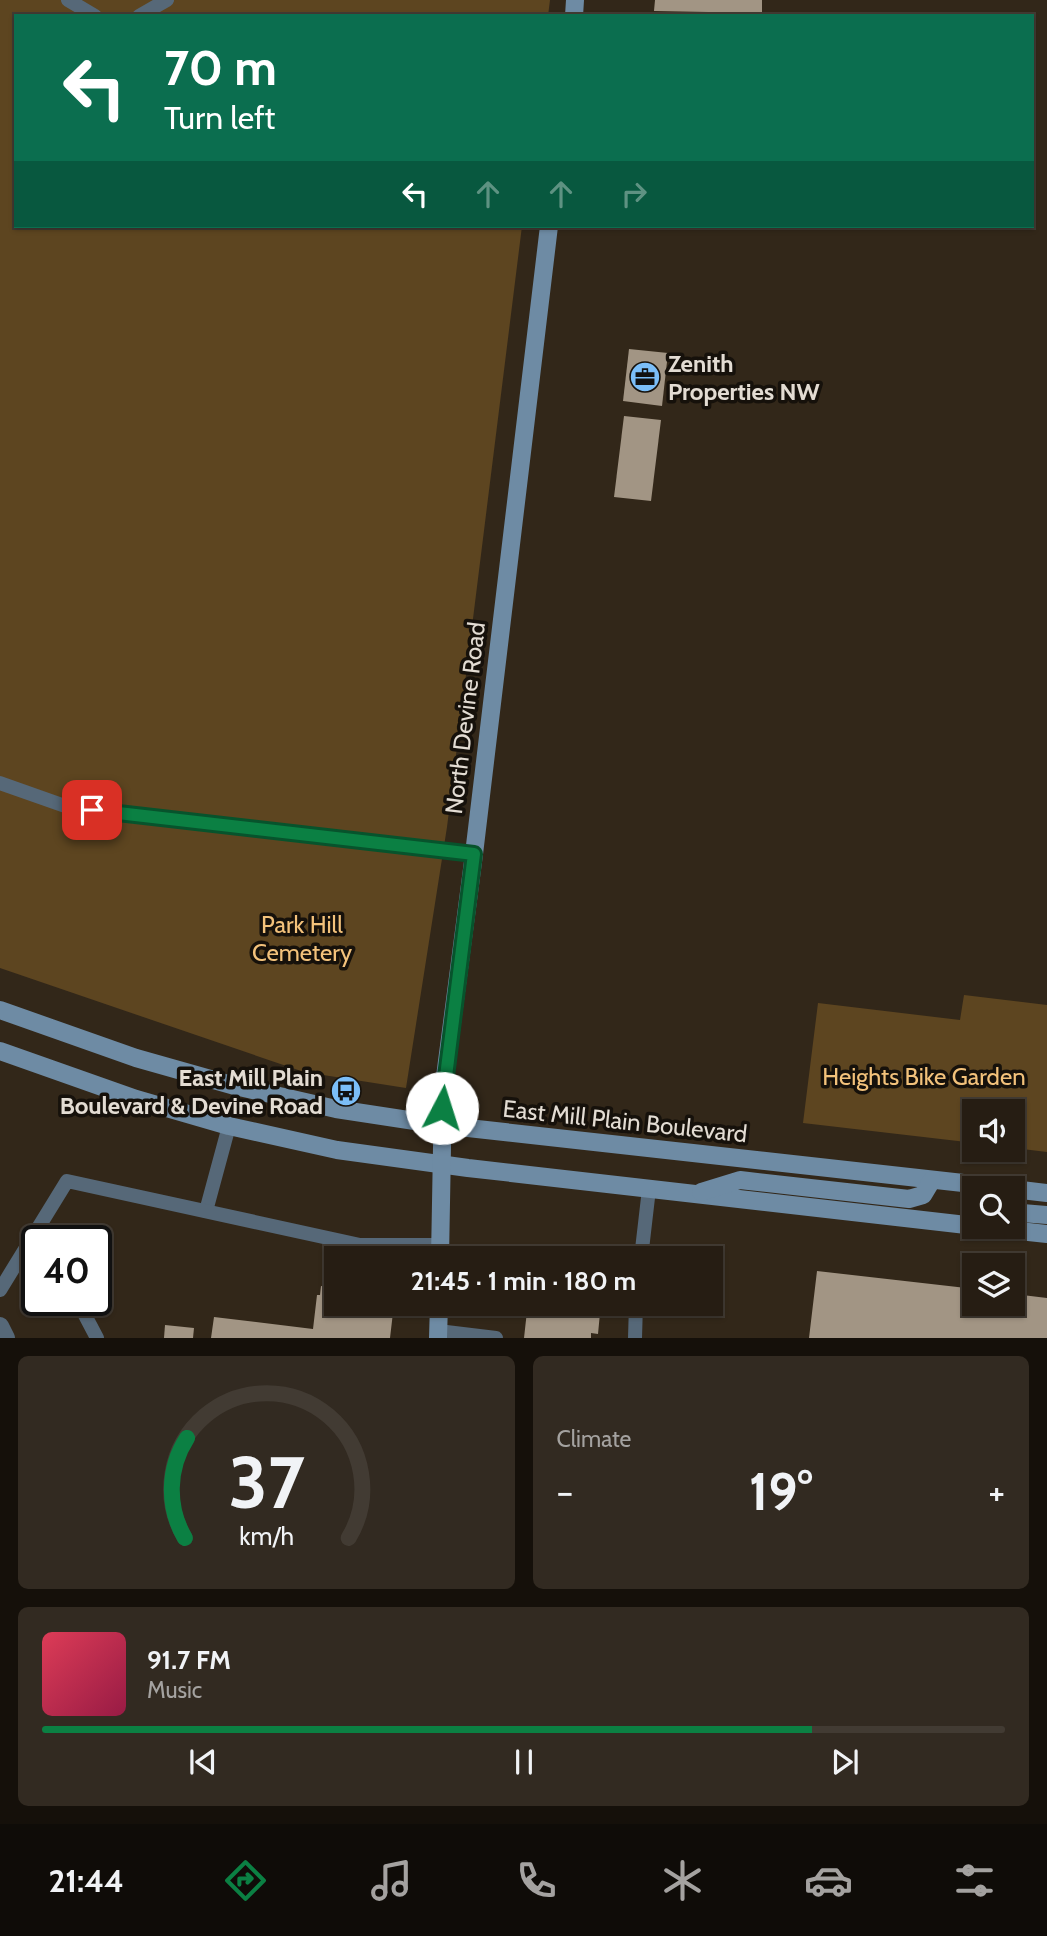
<!DOCTYPE html>
<meta charset="utf-8">
<style>
:root{--surface:#261d13;--page:#322a21;--text:#f1f3f6;--muted:#a4a2a0;--line:#423b33;--accent:#0b8043}
body{margin:0;font-family:Cabin,sans-serif;background:var(--page);color:var(--text);height:100vh;display:flex;flex-direction:column;font-size:26px;white-space:nowrap}
*{box-sizing:border-box;margin:0}
p{font-size:23px;color:var(--muted)}
.icon{flex:none;width:38px;height:38px;fill:none;stroke:currentColor;stroke-width:2;stroke-linecap:round;stroke-linejoin:round}
.map{position:relative;height:1338px;overflow:hidden}
.sheet{display:flex;flex-direction:column;gap:18px;padding:18px;background:#15100a;flex:1}
.sheet>*{flex:none}
.guide{position:absolute;left:14px;top:14px;width:1020px;height:214px;border-radius:0px;box-shadow:0 2px 5px #0004,0 0 0 2px var(--line);background:#0b6e4f;color:#fff;overflow:hidden}
.tools{position:absolute;left:962px;top:1099px;display:grid;gap:14px}
.tools a{display:grid;place-items:center;width:63px;height:63px;border-radius:0px;background:var(--surface);box-shadow:0 2px 5px #0004,0 0 0 2px var(--line);font-size:35px}
.speed{position:absolute;left:21px;top:1225px;display:flex;gap:14px;font-size:35px;font-weight:700;text-align:center}
.speed>*{display:grid;place-content:center;width:91px;height:91px;border-radius:50%;background:var(--surface);box-shadow:0 2px 5px #0004,0 0 0 2px var(--line);line-height:1}
.speed .limit{border:4px solid #111;border-radius:10px;background:#fff;color:#111}
.pin{position:absolute;display:grid;place-items:center;width:60px;height:60px;color:#fff;margin:-30px;border-radius:14px;box-shadow:0 4px 10px #0006}
.me{position:absolute;width:77px;margin:-38px;rotate:5deg;stroke-linejoin:round;filter:drop-shadow(0 0 5px #0008)}
.turn{display:flex;align-items:center;gap:24px;height:147px;padding:0 35px;font-size:32px}
.turn .icon{width:91px;height:91px;stroke-width:2.5}
.turn b{display:block;font-size:49px;line-height:60px}
.lanes{display:flex;align-items:center;height:66px;padding:0 35px;background:#0003;justify-content:center;gap:35px;direction:ltr}
.lanes .off{opacity:.35}
.big{font-size:52px;font-weight:800;line-height:1.1}
.sheet .card{flex:1;display:flex;flex-direction:column;justify-content:center;gap:10px;min-width:0;padding:0 24px;border-radius:10px;background:var(--page)}
.sheet .dial{align-items:center;gap:0}
.dial svg{height:182px;overflow:visible;fill:none;stroke:var(--line);stroke-width:7;stroke-linecap:round;text-anchor:middle}
.dial text{fill:var(--text);stroke:none}
.song{display:flex;align-items:center;gap:21px}
.cover{width:84px;height:84px;border-radius:10px;background:linear-gradient(135deg,hsl(350 70% 55%),hsl(340 70% 35%))}
.played{height:7px;border-radius:4px;background:linear-gradient(90deg,var(--accent) 80%,var(--line) 80%)}
.keys{display:flex;justify-content:space-around;direction:ltr}
.heat{display:flex;justify-content:space-between;align-items:center;font-size:38px;direction:ltr}
.sheet .tiles{flex:1;display:grid;gap:18px;grid-template-columns:1fr 1fr}
.card:last-child{grid-column:span 2}
.trip{position:absolute;left:324px;top:1246px;width:399px;height:70px;border-radius:0px;background:var(--surface);box-shadow:0 2px 5px #0004,0 0 0 2px var(--line);font-weight:800;line-height:70px;text-align:center}
.tabs{display:flex;height:112px;justify-content:space-around;align-items:center;background:#0f0c08;color:var(--muted)}
.tabs .icon{width:49px;height:49px}
.tabs .active{color:var(--accent)}
.tabs b{font-size:32px;color:var(--text)}
.map>svg:first-child{display:block}
</style>
<div class="map">
<svg width="1047" height="1338" viewBox="0 0 1047 1338">
<rect width="100%" height="100%" fill="#322719"/>
<g fill="#5d4520">
<polygon points="0,0 550,0 548,16 16,16 16,226 522,226 447,827 406,1088 304,1072 0,968"/>
<polygon points="964,995 1047,1005 1047,1152 1013,1148 1013,1111 975,1111 975,1143 803,1123 818,1003 960,1020"/>
</g>
<g fill="#a29584">
<polygon points="655,0 762,0 762,13 654,11"/>
<polygon points="629,349 668,353 662,406 623,401"/>
<polygon points="624,416 661,420 651,501 614,497"/>
<polygon points="817,1271 975,1289 975,1304 1013,1304 1013,1294 1047,1298 1047,1338 809,1338"/>
<polygon points="321,1286 336,1288 336,1304 394,1304 390,1338 211,1338 214,1317 313,1329 317,1295 320,1295"/>
<polygon points="574,1310 600,1313 598,1334 591,1333 591,1338 524,1338 527,1311 574,1316"/>
<polygon points="165,1325 194,1328 193,1338 164,1338"/>
</g>
<g fill="none" stroke-linecap="round" stroke-linejoin="round">
<g stroke="#566878" stroke-width="14">
<polyline points="68,0 95,16"/>
<polyline points="139,16 167,0"/>
<polyline points="0,783 65,806 474,854"/>
<polyline points="206,1211 229,1126"/>
<polyline points="641,1258 649,1189"/>
<polyline points="0,1290 67,1181 360,1245 440,1245"/>
<polyline points="77,1300 97,1338"/>
<polyline points="438,1331 496,1338"/>
<polyline points="635,1338 636,1304"/>
</g>
<polyline stroke="#566878" stroke-width="18" points="0,1326 6,1338"/>
<g stroke="#6e8ba4" stroke-width="18">
<polyline points="574,16 575,0"/>
<polyline points="0,1010 136,1058 235,1086 336,1109 441,1125 1008,1188"/>
<polyline points="0,1051 136,1099 229,1126 337,1150 468,1168 975,1226"/>
<polyline points="1013,1189 1047,1193"/>
<polyline points="701,1192 740,1180 909,1199 923,1195 932,1180"/>
<polyline points="1013,1215 1022,1213 1047,1215"/>
<polyline points="982,1227 1047,1234"/>
<polyline points="440,1258 443,1092 474,854 549,226"/>
<polyline points="438,1338 439,1304"/>
</g>
</g>
<g fill="none" stroke-linecap="round" stroke-linejoin="round">
<g stroke="#07532c" stroke-width="18">
<polyline id="route" points="92,810 474,854 442,1108"/>
</g>
<use href="#route" stroke="#0b8043" stroke-width="12"/>
</g>
<defs>
<g id="office-disc" transform="scale(1.575)"><circle r="9.5" fill="#7bbef8" stroke="#16110b"/><path d="M-6-3h4V-5.5h4V-3h4V5H-6ZM-1-4.5V-3h2v-1.5ZM-6 0V1H6V0Z" fill="#111"/></g>
<g id="bus-disc" transform="scale(1.575)"><circle r="9.5" fill="#7bbef8" stroke="#16110b"/><path d="M-5-6H5V4H4V6H2V4H-2V6H-4V4H-5ZM-3.5-4V0h7V-4ZM-3.5 1.2v1.5H-2V1.2ZM2 1.2v1.5H3.5V1.2Z" fill="#111"/></g>
</defs>
<g fill-rule="evenodd">
<use href="#office-disc" x="645" y="377"/>
<use href="#bus-disc" x="346" y="1091"/>
</g>
<g text-anchor="middle" dominant-baseline="central" stroke-width="7" stroke-linejoin="round" paint-order="stroke">
<g font-size="24" font-weight="bold" fill="#e3dcd3" stroke="#16110b" text-anchor="start">
<text x="668" y="363">Zenith<tspan x="668" dy="28">Properties NW</tspan></text>
<text x="323" y="1077" text-anchor="end">East Mill Plain<tspan x="323" dy="28">Boulevard &amp; Devine Road</tspan></text>
</g>
<g font-size="24" fill="#e3dcd3" stroke="#16110b">
<text transform="translate(465 718) rotate(-83)">North Devine Road</text>
<text transform="translate(625 1121) rotate(6)">East Mill Plain Boulevard</text>
</g>
<g font-size="24" fill="#f3c27b" stroke="#16110b">
<text x="302" y="924">Park Hill<tspan x="302" dy="28">Cemetery</tspan></text>
<text x="924" y="1076">Heights Bike Garden</text>
</g>
</g>
</svg>
<div class="tools">
<a><svg class="icon" aria-label="sound" viewBox="0 0 24 24"><path d="M4 9h4l5-4v14l-5-4H4zM17 9q2 3 0 6"/></svg></a>
<a><svg class="icon" aria-label="search" viewBox="0 0 24 24"><circle cx="10" cy="10" r="6"/><path d="M15 15l6 6"/></svg></a>
<a><svg class="icon" aria-label="layers" viewBox="0 0 24 24"><path d="M12 4l9 5-9 5-9-5zM3 14l9 5 9-5"/></svg></a>
</div>
<div class="speed"><div class="limit">40</div></div>
<div class="pin" style="left:92px;top:810px;background:#d93025"><svg class="icon" aria-label="arrive" viewBox="0 0 24 24"><path d="M6 21V4h12l-3 4 3 4H6"/></svg></div>
<svg class="me" style="left:442px;top:1108px" viewBox="-20 -20 40 40"><circle r="19" fill="#fff"/><path d="M0-13L10 11 0 6-10 11z" fill="#0b8043"/></svg>
<div class="trip">21:45 · 1 min · 180 m</div>
<div class="guide">
<div class="turn"><svg class="icon" aria-label="left" viewBox="0 0 24 24"><path d="M17 20v-9H6M10 6l-5 5 5 5"/></svg><div><b>70 m</b>Turn left</div></div>
<div class="lanes"><svg class="icon" aria-label="left" viewBox="0 0 24 24"><path d="M17 20v-9H6M10 6l-5 5 5 5"/></svg><svg class="icon off" aria-label="ahead" viewBox="0 0 24 24"><path d="M12 20V5M6 11l6-6 6 6"/></svg><svg class="icon off" aria-label="ahead" viewBox="0 0 24 24"><path d="M12 20V5M6 11l6-6 6 6"/></svg><svg class="icon off" aria-label="right" viewBox="0 0 24 24"><path d="M7 20v-9h11M14 6l5 5-5 5"/></svg></div>
</div>
</div>
<section class="sheet">
<div class="tiles">
<div class="card dial"><svg viewBox="0 0 100 80">
<path d="M14 69A42 42 0 1 1 86 69"/>
<path d="M14 69A42 42 0 0 1 15 25" stroke="#0b8043"/>
<text x="50" y="56" font-size="32" font-weight="700">37</text>
<text x="50" y="72" font-size="11">km/h</text>
</svg></div>
<div class="card"><p>Climate</p>
<div class="heat"><a>−</a><b class="big">19°</b><a>+</a></div>
</div>
<div class="card">
<div class="song"><i class="cover"></i><div><b>91.7 FM</b><p>Music</p></div></div>
<div class="played"></div>
<div class="keys"><svg class="icon" aria-label="previous" viewBox="0 0 24 24"><path d="M18 5L8 12l10 7zM5 5v14"/></svg><svg class="icon" aria-label="pause" viewBox="0 0 24 24"><path d="M8 5v14M16 5v14"/></svg><svg class="icon" aria-label="next" viewBox="0 0 24 24"><path d="M6 5l10 7-10 7zM19 5v14"/></svg></div>
</div>
</div>
</section>
<nav class="tabs">
<b>21:44</b>
<svg class="icon active" aria-label="directions" viewBox="0 0 24 24"><path d="M12 3l9 9-9 9-9-9zM9 14v-3h6M13 9l2 2-2 2"/></svg>
<svg class="icon" aria-label="music" viewBox="0 0 24 24"><path d="M9 18V5l10-2v13"/><circle cx="6" cy="18" r="3"/><circle cx="16" cy="16" r="3"/></svg>
<svg class="icon" aria-label="phone" viewBox="0 0 24 24"><path d="M5 4h4l2 5-3 2q2 4 5 5l2-3 5 2v4C11 20 4 13 5 4z"/></svg>
<svg class="icon" aria-label="climate" viewBox="0 0 24 24"><path d="M12 3v18M4 7l16 10M4 17L20 7"/></svg>
<svg class="icon" aria-label="car" viewBox="0 0 24 24"><path d="M5 17H2v-5l4-1 3-4h7l3 4 3 1v5h-3M9 17h6M6 11h13"/><circle cx="7" cy="17" r="2"/><circle cx="17" cy="17" r="2"/></svg>
<svg class="icon" aria-label="filters" viewBox="0 0 24 24"><path d="M4 7h16M4 17h16"/><circle cx="9" cy="7" r="2"/><circle cx="15" cy="17" r="2"/></svg>
</nav>
